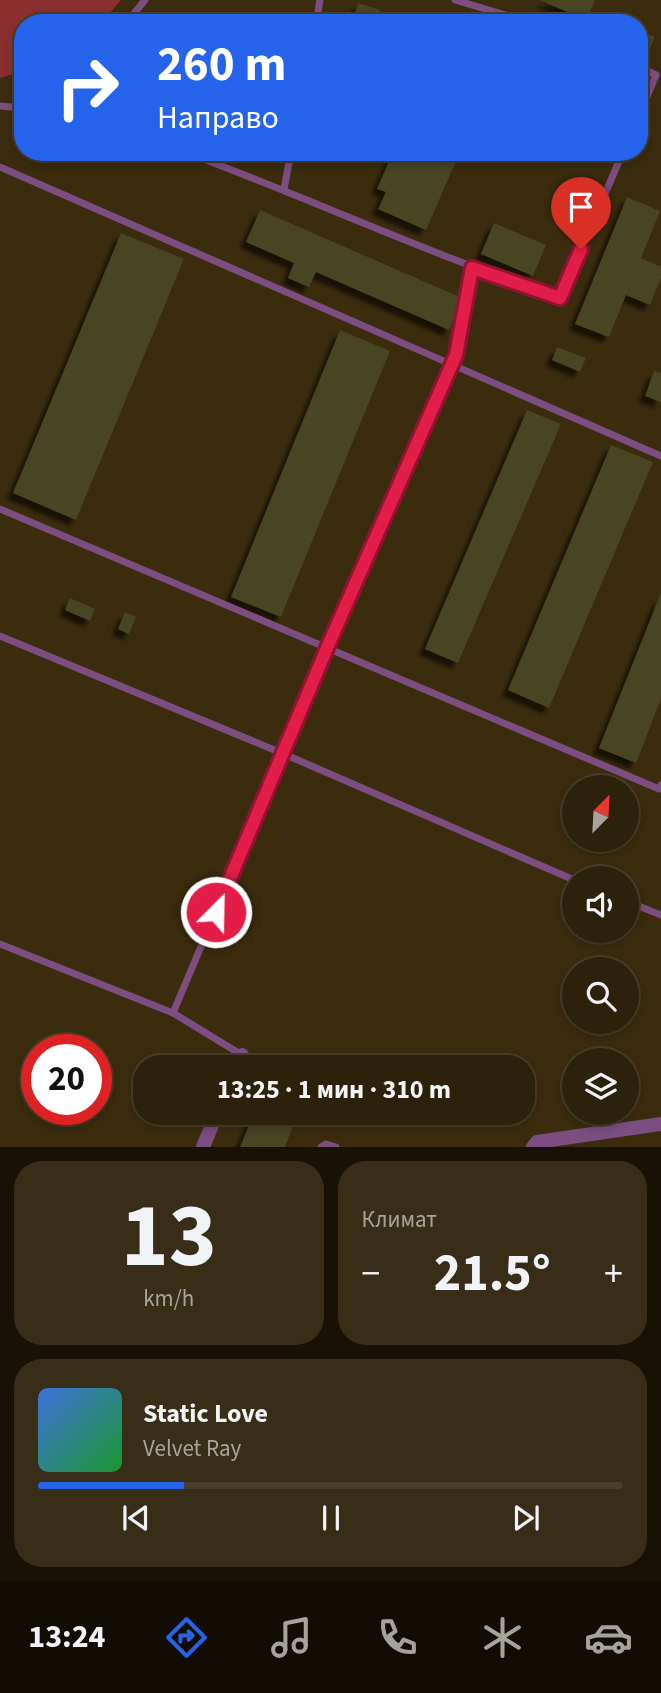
<!DOCTYPE html>
<html lang="ru">
<meta charset="utf-8">
<style>
:root{--surface:#2c210a;--page:#382e18;--text:#f1f3f6;--muted:#a6a39c;--line:#483e2b;--accent:#2563eb}
body{margin:0;font-family:"Source Sans 3",sans-serif;background:var(--page);color:var(--text);height:100vh;display:flex;flex-direction:column;font-size:26px;white-space:nowrap}
*{box-sizing:border-box;margin:0}
p{font-size:23px;color:var(--muted)}
.icon{flex:none;width:38px;height:38px;fill:none;stroke:currentColor;stroke-width:2;stroke-linecap:round;stroke-linejoin:round}
.map{position:relative;height:1147px;overflow:hidden}
.drawer{display:flex;flex-direction:column;gap:14px;padding:14px;background:#181206;flex:1}
.drawer>*{flex:none}
.top-card{position:absolute;left:14px;top:14px;width:634px;height:147px;border-radius:28px;box-shadow:0 4px 10px #0003,0 0 0 2px var(--line);background:#2563eb;color:#fff;overflow:hidden}
.needle{width:46px;rotate:24deg}
.controls{position:absolute;left:562px;top:775px;display:grid;gap:14px}
.controls a{display:grid;place-items:center;width:77px;height:77px;border-radius:50%;background:var(--surface);box-shadow:0 4px 10px #0003,0 0 0 2px var(--line);font-size:35px}
.speed{position:absolute;left:21px;top:1034px;display:flex;gap:14px;font-size:35px;font-weight:700;text-align:center}
.speed>*{display:grid;place-content:center;width:91px;height:91px;border-radius:50%;background:var(--surface);box-shadow:0 4px 10px #0003,0 0 0 2px var(--line);line-height:1}
.speed .limit{border:10px solid #d22;background:#fff;color:#111}
.pin{position:absolute;display:grid;place-items:center;width:60px;height:60px;color:#fff;margin:-72px -30px;border-radius:50% 50% 50% 0;rotate:-45deg;box-shadow:0 0 7px #0007}
.pin .icon{rotate:45deg}
.me{position:absolute;width:77px;margin:-38px;rotate:23deg;stroke-linejoin:round;filter:drop-shadow(0 0 5px #0008)}
.turn{display:flex;align-items:center;gap:24px;height:147px;padding:0 28px;font-size:32px}
.turn .icon{width:91px;height:91px;stroke-width:2.5}
.turn b{display:block;font-size:49px;line-height:60px}
.big{font-size:52px;font-weight:700;line-height:1.1}
.drawer .card{flex:1;display:flex;flex-direction:column;justify-content:center;gap:10px;min-width:0;padding:0 24px;border-radius:28px;background:var(--page)}
.drawer .dial{align-items:center;gap:0}
.dial b{font-size:91px;line-height:1}
.song{display:flex;align-items:center;gap:21px}
.cover{width:84px;height:84px;border-radius:10px;background:linear-gradient(135deg,hsl(220 70% 55%),hsl(130 70% 35%))}
.played{height:7px;border-radius:4px;background:linear-gradient(90deg,var(--accent) 25%,var(--line) 25%)}
.keys{display:flex;justify-content:space-around;direction:ltr}
.heat{display:flex;justify-content:space-between;align-items:center;font-size:38px;direction:ltr}
.drawer .tiles{flex:1;display:grid;gap:14px;grid-template-columns:1fr 1fr}
.card:last-child{grid-column:span 2}
.trip{position:absolute;left:133px;top:1055px;width:402px;height:70px;border-radius:28px;background:var(--surface);box-shadow:0 4px 10px #0003,0 0 0 2px var(--line);font-weight:700;line-height:70px;text-align:center}
.tabs{display:flex;height:112px;justify-content:space-around;align-items:center;background:#120d04;color:var(--muted)}
.tabs .icon{width:49px;height:49px}
.tabs .on{color:var(--accent)}
.tabs b{font-size:32px;color:var(--text)}
.map>svg:first-child{display:block}
</style>
<div class="map">
<svg width="661" height="1147" viewBox="0 0 661 1147">
<defs>
<filter id="shadow"><feDropShadow dx="-6" dy="6" stdDeviation="2" flood-color="#0009"/></filter>
</defs>
<rect width="100%" height="100%" fill="#3b2c0d"/>
<polygon fill="#8a2e2f" points="0,0 121,0 101,23 23,23 23,71 0,78"/>
<g fill="#474422" filter="url(#shadow)">
<polygon points="540,0 595,0 586,20"/>
<polygon points="358,3 380,10 376,23 352,23"/>
<polygon points="639,30 655,37 650,48 639,43"/>
<polygon points="393,152 460,152 426,230 378,209 386,192 377,189"/>
<polygon points="627,197 660,211 641,258 661,267 661,278 650,305 626,295 609,337 575,324"/>
<polygon points="260,210 462,298 449,330 316,272 309,287 288,278 294,263 246,242"/>
<polygon points="494,223 546,245 533,276 481,254"/>
<polygon points="121,233 184,259 76,520 13,493"/>
<polygon points="340,330 390,351 281,617 231,597"/>
<polygon points="557,347 586,358 580,372 552,360"/>
<polygon points="654,371 661,373 661,402 645,396"/>
<polygon points="527,410 561,424 458,663 425,649"/>
<polygon points="611,445 653,462 549,708 508,690"/>
<polygon points="661,593 661,699 636,763 599,748"/>
<polygon points="70,598 95,609 90,621 65,610"/>
<polygon points="125,612 136,617 129,634 118,629"/>
<polygon points="254,1113 281,1113 296,1119 285,1147 240,1147"/>
</g>
<g fill="none" stroke-linecap="round" stroke-linejoin="round">
<g stroke="#7b4d80" stroke-width="7">
<polyline points="455,0 532,23"/>
<polyline points="126,23 145,0"/>
<polyline points="316,23 320,0"/>
<polyline points="639,67 656,75 639,116"/>
<polyline points="0,106 23,108"/>
<path d="M185,152C311,199 432,255 560,298L623,152"/>
<polyline points="0,167 661,456"/>
<polyline points="284,189 291,152"/>
<polyline points="0,509 659,789 661,785"/>
<polyline points="0,636 284,754 574,880"/>
<polyline points="626,901 661,915"/>
<polyline points="0,944 173,1013 327,648 456,355 472,268"/>
<polyline points="173,1013 242,1055"/>
<polyline points="321,1147 326,1144 336,1147"/>
</g>
<g stroke="#7b4d80" stroke-width="14">
<polyline points="236,1068 242,1055"/>
<polyline points="203,1147 217,1113"/>
<polyline points="533,1147 537,1142 661,1124"/>
</g>
</g>
<g fill="none" stroke-linecap="round" stroke-linejoin="round">
<g stroke="#92132f" stroke-width="18">
<polyline id="route" points="216,912 327,648 456,355 472,268 560,298 581,249"/>
</g>
<use href="#route" stroke="#e11d48" stroke-width="12"/>
</g>
</svg>
<div class="controls">
<a><svg class="needle" viewBox="-14 -14 28 28"><path d="M0-13l5 13h-10z" fill="#e53935"/><path d="M0 13l5-13h-10z" fill="#a6a39c"/></svg></a>
<a><svg class="icon" aria-label="sound" viewBox="0 0 24 24"><path d="M4 9h4l5-4v14l-5-4H4zM17 9q2 3 0 6"/></svg></a>
<a><svg class="icon" aria-label="search" viewBox="0 0 24 24"><circle cx="10" cy="10" r="6"/><path d="M15 15l6 6"/></svg></a>
<a><svg class="icon" aria-label="layers" viewBox="0 0 24 24"><path d="M12 4l9 5-9 5-9-5zM3 14l9 5 9-5"/></svg></a>
</div>
<div class="speed"><div class="limit">20</div></div>
<div class="pin" style="left:581px;top:249px;background:#d93025"><svg class="icon" aria-label="arrive" viewBox="0 0 24 24"><path d="M6 21V4h12l-3 4 3 4H6"/></svg></div>
<svg class="me" style="left:216px;top:912px" viewBox="-20 -20 40 40"><circle r="17" fill="#e11d48" stroke="#fff" stroke-width="3"/><path d="M0-11L8 9 0 5-8 9z" fill="#fff"/></svg>
<div class="trip">13:25 · 1 мин · 310 m</div>
<div class="top-card">
<div class="turn"><svg class="icon" aria-label="right" viewBox="0 0 24 24"><path d="M7 20v-9h11M14 6l5 5-5 5"/></svg><div><b>260 m</b>Направо</div></div>
</div>
</div>
<section class="drawer">
<div class="tiles">
<div class="card dial"><b>13</b><p>km/h</p></div>
<div class="card"><p>Климат</p>
<div class="heat"><a>−</a><b class="big">21.5°</b><a>+</a></div>
</div>
<div class="card">
<div class="song"><i class="cover"></i><div><b>Static Love</b><p>Velvet Ray</p></div></div>
<div class="played"></div>
<div class="keys"><svg class="icon" aria-label="previous" viewBox="0 0 24 24"><path d="M18 5L8 12l10 7zM5 5v14"/></svg><svg class="icon" aria-label="pause" viewBox="0 0 24 24"><path d="M8 5v14M16 5v14"/></svg><svg class="icon" aria-label="next" viewBox="0 0 24 24"><path d="M6 5l10 7-10 7zM19 5v14"/></svg></div>
</div>
</div>
</section>
<nav class="tabs">
<b>13:24</b>
<svg class="icon on" aria-label="directions" viewBox="0 0 24 24"><path d="M12 3l9 9-9 9-9-9zM9 14v-3h6M13 9l2 2-2 2"/></svg>
<svg class="icon" aria-label="music" viewBox="0 0 24 24"><path d="M9 18V5l10-2v13"/><circle cx="6" cy="18" r="3"/><circle cx="16" cy="16" r="3"/></svg>
<svg class="icon" aria-label="phone" viewBox="0 0 24 24"><path d="M5 4h4l2 5-3 2q2 4 5 5l2-3 5 2v4C11 20 4 13 5 4z"/></svg>
<svg class="icon" aria-label="climate" viewBox="0 0 24 24"><path d="M12 3v18M4 7l16 10M4 17L20 7"/></svg>
<svg class="icon" aria-label="car" viewBox="0 0 24 24"><path d="M5 17H2v-5l4-1 3-4h7l3 4 3 1v5h-3M9 17h6M6 11h13"/><circle cx="7" cy="17" r="2"/><circle cx="17" cy="17" r="2"/></svg>
</nav>
